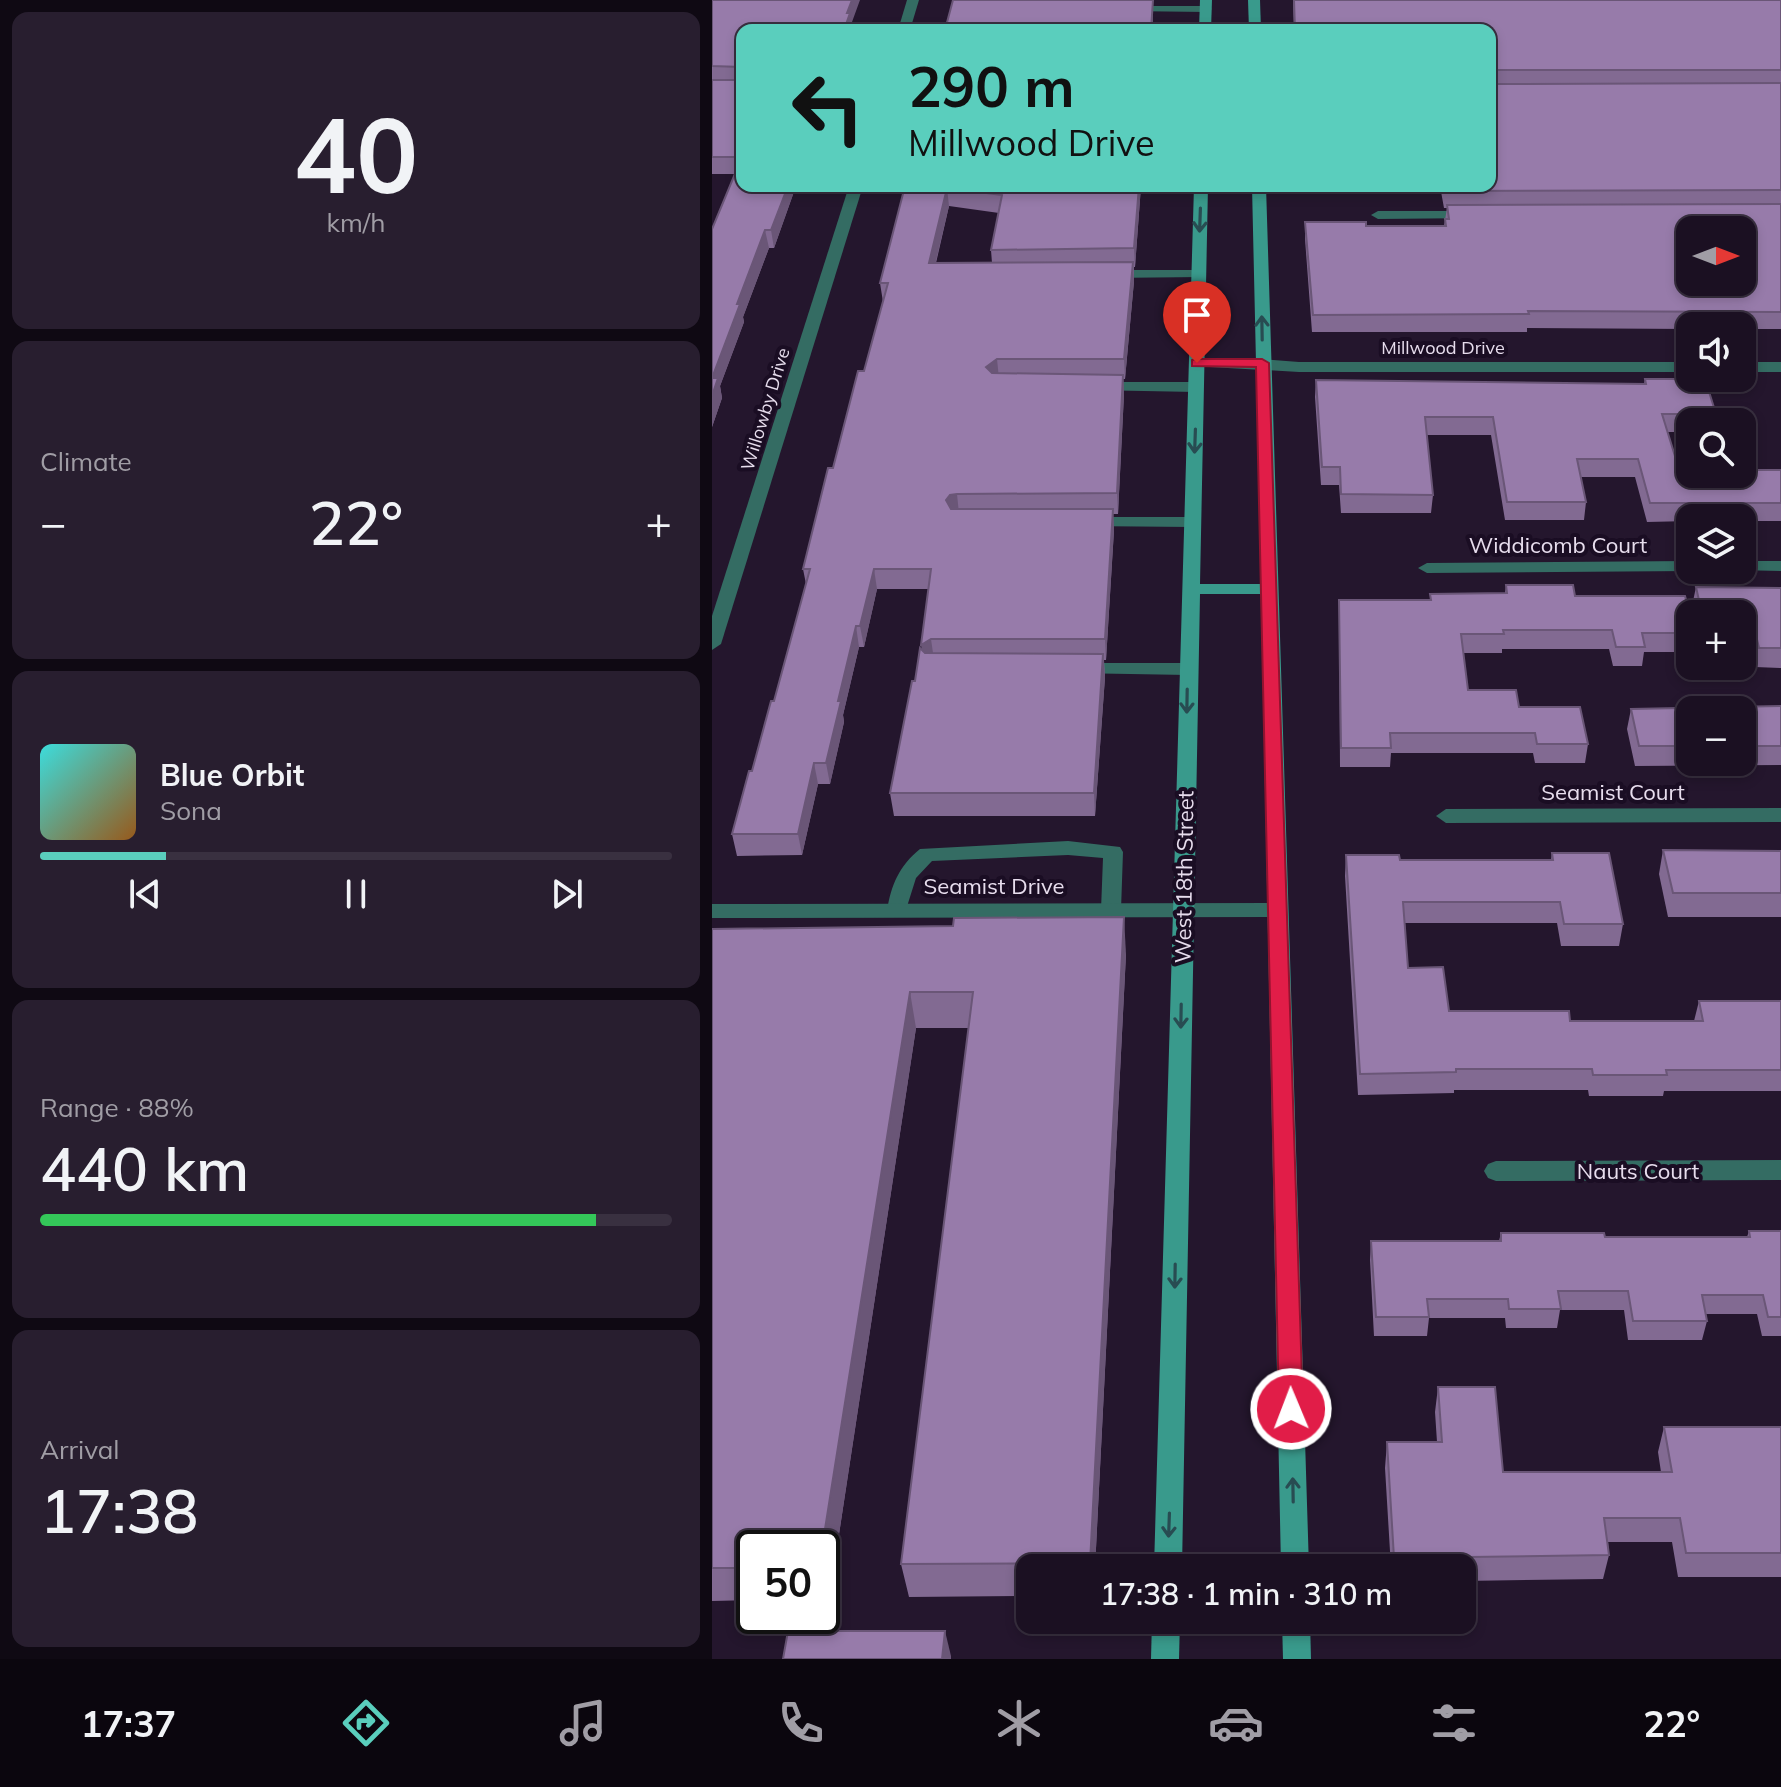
<!DOCTYPE html>
<meta charset="utf-8">
<style>
:root{--surface:#1b1022;--page:#281e2f;--text:#f1f3f6;--muted:#a09da5;--line:#393040;--accent:#5acebd}
body{margin:0;font-family:Mulish,sans-serif;background:var(--page);color:var(--text);height:100vh;display:flex;flex-direction:column;font-size:30px;white-space:nowrap}
*{box-sizing:border-box;margin:0}
p{font-size:26px;color:var(--muted)}
.icon{flex:none;width:44px;height:44px;fill:none;stroke:currentColor;stroke-width:2;stroke-linecap:round;stroke-linejoin:round}
.map{position:relative;flex:1;overflow:hidden}
.drawer{display:flex;flex-direction:column;gap:12px;padding:12px;background:#0f0913;width:712px}
.drawer>*{flex:none}
.hud{position:absolute;left:24px;top:24px;width:760px;height:168px;border-radius:16px;box-shadow:0 4px 12px #0003,0 0 0 2px var(--line);background:#5acebd;color:#111;overflow:hidden}
.needle{width:52px;rotate:90deg}
.controls{position:absolute;left:964px;top:216px;display:grid;gap:16px}
.controls a{display:grid;place-items:center;width:80px;height:80px;border-radius:16px;background:var(--surface);box-shadow:0 4px 12px #0003,0 0 0 2px var(--line);font-size:40px}
.speed{position:absolute;left:24px;top:1530px;display:flex;gap:16px;font-size:40px;font-weight:700;text-align:center}
.speed>*{display:grid;place-content:center;width:104px;height:104px;border-radius:50%;background:var(--surface);box-shadow:0 4px 12px #0003,0 0 0 2px var(--line);line-height:1}
.speed .limit{border:4px solid #111;border-radius:12px;background:#fff;color:#111}
.pin{position:absolute;display:grid;place-items:center;width:68px;height:68px;color:#fff;margin:-82px -34px;border-radius:50% 50% 50% 0;rotate:-45deg;box-shadow:0 0 8px #0007}
.pin .icon{rotate:45deg}
.me{position:absolute;width:88px;margin:-44px;rotate:359deg;stroke-linejoin:round;filter:drop-shadow(0 0 6px #0008)}
.turn{display:flex;align-items:center;gap:28px;height:168px;padding:0 40px;font-size:36px}
.turn .icon{width:104px;height:104px;stroke-width:2.5}
.turn b{display:block;font-size:56px;line-height:68px}
.big{font-size:60px;font-weight:600;line-height:1.1}
.drawer .widget{flex:1;display:flex;flex-direction:column;justify-content:center;gap:12px;min-width:0;padding:0 28px;border-radius:16px;background:var(--page)}
.drawer .dial{align-items:center;gap:0}
.dial b{font-size:104px;line-height:1}
.song{display:flex;align-items:center;gap:24px}
.cover{width:96px;height:96px;border-radius:12px;background:linear-gradient(135deg,hsl(180 70% 55%),hsl(30 70% 35%))}
.played{height:8px;border-radius:4px;background:linear-gradient(90deg,var(--accent) 20%,var(--line) 20%)}
.keys{display:flex;justify-content:space-around;direction:ltr}
.heat{display:flex;justify-content:space-between;align-items:center;font-size:44px;direction:ltr}
.charge{height:12px;border-radius:6px;background:linear-gradient(90deg,#34c759 88%,var(--line) 0)}
.trip{position:absolute;left:304px;top:1554px;width:460px;height:80px;border-radius:16px;background:var(--surface);box-shadow:0 4px 12px #0003,0 0 0 2px var(--line);font-weight:600;line-height:80px;text-align:center}
.tab-bar{display:flex;height:128px;justify-content:space-around;align-items:center;background:#0b060e;color:var(--muted)}
.tab-bar .icon{width:56px;height:56px}
.tab-bar .current{color:var(--accent)}
.tab-bar b{font-size:36px;color:var(--text)}
main{display:flex;flex:1;min-height:0}
.map>svg:first-child{display:block}
</style>
<main>
<section class="drawer">
<div class="widget dial"><b>40</b><p>km/h</p></div>
<div class="widget"><p>Climate</p>
<div class="heat"><a>−</a><b class="big">22°</b><a>+</a></div>
</div>
<div class="widget">
<div class="song"><i class="cover"></i><div><b>Blue Orbit</b><p>Sona</p></div></div>
<div class="played"></div>
<div class="keys"><svg class="icon" aria-label="previous" viewBox="0 0 24 24"><path d="M18 5L8 12l10 7zM5 5v14"/></svg><svg class="icon" aria-label="pause" viewBox="0 0 24 24"><path d="M8 5v14M16 5v14"/></svg><svg class="icon" aria-label="next" viewBox="0 0 24 24"><path d="M6 5l10 7-10 7zM19 5v14"/></svg></div>
</div>
<div class="widget"><p>Range · 88%</p><b class="big">440 km</b><div class="charge"></div></div>
<div class="widget"><p>Arrival</p><b class="big">17:38</b></div>
</section>
<div class="map">
<svg width="1069" height="1659" viewBox="0 0 1069 1659">
<rect width="100%" height="100%" fill="#24162d"/>
<g fill="none" stroke-linecap="round" stroke-linejoin="round">
<g fill="#346c63" fill-rule="evenodd">
<polygon points="418,6 494,6 500,9 494,12 414,11 414,7"/>
<polygon points="486,270 493,274 491,277 394,278 387,274 394,270"/>
<polygon points="384,382 484,382 492,387 484,392 379,390 376,387"/>
<polygon points="376,517 480,517 488,522 480,527 370,526 368,522 370,518"/>
<polygon points="366,663 476,663 485,669 476,675 360,673 357,669"/>
<path d="M356,841L408,847L411,852L409,910L406,915H392L389,910L391,858L356,855L220,861L204,878L192,916H178L175,911C179,885 187,866 208,849Z"/>
</g>
<g fill="#346c63" fill-rule="evenodd">
<polygon points="195,0 207,0 198,30 186,30"/>
<polygon points="137,186 151,186 9,644 0,650 0,616"/>
<polygon points="762,211 767,212 767,218 666,219 659,215 666,211"/>
<polygon points="485,359 550,359 587,362 978,362 978,372 587,372 480,366 478,363"/>
<rect x="1030" y="362" width="39" height="10"/>
<polygon points="978,561 978,570 983,570 978,571 715,573 706,568 715,563"/>
<polygon points="1030,561 1069,561 1069,571 1025,570 1030,570"/>
<polygon points="1069,808 1069,822 734,823 724,816 734,809"/>
<polygon points="1069,1160 1069,1180 784,1181 776,1178 772,1171 776,1164 784,1161"/>
</g>
<polygon fill="#346c63" fill-rule="evenodd" points="565,903 572,905 575,910 572,915 565,917 0,918 0,904"/>
<g fill="#399a8c" fill-rule="evenodd">
<polygon points="488,0 500,0 499,30 487,30"/>
<polygon points="536,0 548,0 549,30 537,30"/>
<polygon points="482,186 496,186 488,584 549,584 540,186 554,186 597,1568 569,1568 549,594 488,594 470,1568 442,1568"/>
<polygon points="440,1620 468,1620 467,1659 439,1659"/>
<polygon points="570,1620 598,1620 599,1659 571,1659"/>
</g>
</g>
<g fill="#826a92" fill-rule="evenodd">
<polygon points="0,0 140,22 141,29 30,186 84,186 62,248 57,248 31,317 32,322 8,386 10,398 0,427 0,229 23,174 0,174"/>
<polygon points="581,0 1069,0 1069,329 1030,329 1030,326 978,326 978,329 815,328 815,332 600,332 593,239 593,222 654,226 732,226 735,208 732,208 728,186 778,186 778,30 582,30"/>
<path d="M193,186H429L423,267H422V281L413,379H411L412,394L406,514H401L402,530L394,660H392L393,677L383,816H182L178,793L210,650L217,589H165L152,647H147L131,715L132,722L118,784H106L90,855L25,856L20,834L62,701L94,584L91,569L152,371L171,302L168,283ZM237,206L287,213L279,250L280,263H224Z"/>
<polygon points="933,379 1004,414 1003,422 978,422 978,432 955,432 967,469 1069,470 1069,521 1030,521 1030,518 978,518 978,521 935,522 923,477 869,477 874,502 872,520 793,520 779,435 714,435 721,495 719,513 629,513 627,485 609,485 603,397 604,380 932,384"/>
<polygon points="794,585 978,614 978,652 932,652 930,666 901,666 897,649 790,649 790,653 751,653 756,690 807,707 876,744 873,763 823,763 821,753 679,753 678,767 628,767 627,600 718,600 718,594 793,593"/>
<polygon points="984,587 1069,588 1069,668 1043,667 1037,641 1030,641 1030,614 982,614 980,606"/>
<path d="M1069,706V765L923,766L915,729L919,709ZM978,710H1030V762H978Z"/>
<polygon points="951,850 1069,851 1069,917 956,917 947,874"/>
<polygon points="840,853 911,924 907,946 849,946 845,923 693,923 696,968 737,1011 858,1021 982,1021 987,1001 1069,1001 1069,1091 952,1091 951,1096 877,1096 876,1090 742,1090 742,1093 646,1095 633,876 634,855 688,860 839,860"/>
<polygon points="0,929 414,954 383,1568 318,1568 318,1596 197,1597 189,1564 257,1028 204,1028 117,1600 110,1600 110,1548 42,1548 42,1600 0,1601"/>
<polygon points="1037,1231 1069,1231 1069,1336 1050,1336 1045,1314 994,1314 995,1321 990,1340 916,1340 912,1310 848,1310 845,1328 794,1328 793,1318 717,1318 715,1336 662,1336 658,1260 659,1241 787,1241 789,1233 893,1237 1035,1237"/>
<polygon points="726,1387 791,1472 949,1472 946,1452 952,1427 1069,1427 1069,1577 966,1577 960,1542 896,1542 897,1555 891,1579 750,1581 750,1568 679,1568 673,1468 675,1442 725,1442 723,1412"/>
</g>
<g fill="#6a5677">
<polygon points="140,0 148,0 140,22 140,30 132,30 135,13"/>
<polygon points="441,0 441,30 439,30"/>
<polygon points="76,186 84,186 62,248 59,230"/>
<polygon points="427,186 429,186 423,267 422,248"/>
<polygon points="235,188 237,206 219,282 217,263"/>
<polygon points="53,230 57,248 31,317 32,322 8,386 10,398 0,427 0,378 25,304"/>
<polygon points="421,262 422,281 413,379 412,359"/>
<polygon points="285,359 287,379 274,367"/>
<polygon points="411,375 412,394 406,514 405,493"/>
<polygon points="245,494 247,514 240,515 234,500 238,495"/>
<polygon points="401,509 402,530 394,660 393,639"/>
<polygon points="162,569 165,589 152,647 148,626"/>
<polygon points="144,626 147,647 131,715 132,722 118,784 114,763 126,701"/>
<polygon points="219,639 222,660 212,666 209,645"/>
<polygon points="391,654 393,677 383,816 382,793"/>
<polygon points="102,763 106,784 90,855 86,834"/>
<polygon points="412,917 414,954 383,1568 378,1568"/>
<polygon points="198,992 204,1028 117,1600 110,1578 110,1548"/>
<polygon points="233,1631 239,1656 239,1659 230,1659"/>
</g>
<g fill="#977baa" stroke="#6a5677" stroke-width="2" fill-rule="evenodd">
<polygon points="0,0 140,0 135,13 138,13 132,30 30,30 30,76 29,67 0,66"/>
<polygon points="241,0 441,0 439,30 233,30"/>
<polygon points="582,0 1069,0 1069,70 779,70 778,75 778,30 583,30"/>
<polygon points="30,77 30,186 76,186 59,230 53,230 25,304 28,304 0,378 6,378 0,396 0,229 30,157 0,157 0,80 27,80"/>
<polygon points="778,83 779,84 1069,83 1069,190 733,191 732,186 778,186"/>
<polygon points="193,186 427,186 422,248 279,250 290,195 235,188 217,263 421,262 412,359 285,359 274,367 280,373 411,375 405,493 245,494 238,495 234,500 239,509 401,509 393,639 219,639 209,645 219,569 162,569 148,626 144,626 126,701 129,701 114,763 102,763 86,834 20,834 37,771 40,771 59,701 62,701 98,569 91,569 116,468 121,468 146,371 152,371 176,283 168,283"/>
<path d="M1069,204V312L816,311L817,314L601,315L593,222H654V226H734L733,219H737L735,205ZM978,230H1030V282H978Z"/>
<polygon points="933,379 993,379 1004,414 950,414 967,469 978,469 978,474 1030,474 1030,470 1069,470 1069,503 938,503 926,459 865,459 874,502 795,502 781,417 713,417 721,495 629,494 628,467 610,467 604,380 934,384"/>
<polygon points="794,585 861,585 863,596 973,596 978,614 978,633 930,633 933,647 904,647 900,630 791,630 792,634 749,634 756,690 804,690 807,707 868,707 876,744 825,744 823,733 678,733 679,748 629,748 627,600 719,600 718,594 795,593"/>
<polygon points="984,587 1069,588 1069,648 1047,648 1041,622 1030,622 1030,614 990,614"/>
<polygon points="208,648 213,653 391,654 382,793 178,793 200,681 203,681"/>
<polygon points="1069,706 1069,746 1030,746 1030,710 978,710 978,746 927,746 919,709"/>
<polygon points="951,850 1069,851 1069,893 961,893"/>
<polygon points="840,853 897,853 911,924 852,924 848,902 691,902 696,968 731,967 737,1011 857,1011 858,1021 991,1021 987,1001 1069,1001 1069,1070 954,1070 955,1075 881,1075 880,1069 744,1069 744,1072 648,1074 634,855 687,855 688,860 841,860"/>
<polygon points="412,917 378,1563 189,1564 261,992 198,992 110,1548 42,1548 42,1568 0,1568 0,929 241,926 242,918"/>
<polygon points="1037,1231 1069,1231 1069,1317 1056,1317 1051,1295 990,1295 995,1321 921,1321 916,1291 846,1291 849,1309 797,1309 796,1299 715,1299 717,1317 664,1317 659,1241 789,1241 789,1233 892,1233 893,1237 1038,1237"/>
<polygon points="726,1387 783,1387 791,1472 960,1472 952,1427 1069,1427 1069,1553 974,1553 968,1518 892,1518 897,1555 682,1558 675,1442 730,1442"/>
<polygon points="76,1631 233,1631 230,1659 71,1659"/>
</g>
<defs><path id="oneway-shaft" d="M-6 0H5M1.5-3L5.5 0L1.5 3" fill="none" stroke-width="1.6" stroke-linecap="round" stroke-linejoin="round" transform="scale(2)"/></defs>
<g stroke="#284c52">
<use href="#oneway-shaft" transform="translate(488 220) rotate(92)"/>
<use href="#oneway-shaft" transform="translate(550 328) rotate(-91)"/>
<use href="#oneway-shaft" transform="translate(483 441) rotate(92)"/>
<use href="#oneway-shaft" transform="translate(475 701) rotate(91)"/>
<use href="#oneway-shaft" transform="translate(469 1016) rotate(91)"/>
<use href="#oneway-shaft" transform="translate(463 1276) rotate(91)"/>
<use href="#oneway-shaft" transform="translate(581 1490) rotate(-91)"/>
<use href="#oneway-shaft" transform="translate(457 1525) rotate(92)"/>
</g>
<polygon fill="#e11d48" stroke="#92132f" stroke-width="2" points="485,359 550,359 557,363 591,1409 587,1416 579,1419 570,1416 567,1409 544,367 480,366 480,360"/>
<g text-anchor="middle" dominant-baseline="central" stroke-width="8" stroke-linejoin="round" paint-order="stroke">
<g font-size="18" fill="#e7dded" stroke="#1a0d23">
<text x="731" y="347">Millwood Drive</text>
<text transform="translate(53 409) rotate(-73)">Willowby Drive</text>
</g>
<g font-size="22" fill="#e7dded" stroke="#1a0d23">
<text x="846" y="545">Widdicomb Court</text>
<text x="901" y="792">Seamist Court</text>
<text transform="translate(472 877) rotate(-89)">West 18th Street</text>
<text x="282" y="886">Seamist Drive</text>
<text x="926" y="1171">Nauts Court</text>
</g>
</g>
</svg>
<div class="controls">
<a><svg class="needle" viewBox="-14 -14 28 28"><path d="M0-13l5 13h-10z" fill="#e53935"/><path d="M0 13l5-13h-10z" fill="#a09da5"/></svg></a>
<a><svg class="icon" aria-label="sound" viewBox="0 0 24 24"><path d="M4 9h4l5-4v14l-5-4H4zM17 9q2 3 0 6"/></svg></a>
<a><svg class="icon" aria-label="search" viewBox="0 0 24 24"><circle cx="10" cy="10" r="6"/><path d="M15 15l6 6"/></svg></a>
<a><svg class="icon" aria-label="layers" viewBox="0 0 24 24"><path d="M12 4l9 5-9 5-9-5zM3 14l9 5 9-5"/></svg></a>
<a>+</a>
<a>−</a>
</div>
<div class="speed"><div class="limit">50</div></div>
<div class="pin" style="left:485px;top:363px;background:#d93025"><svg class="icon" aria-label="arrive" viewBox="0 0 24 24"><path d="M6 21V4h12l-3 4 3 4H6"/></svg></div>
<svg class="me" style="left:579px;top:1409px" viewBox="-20 -20 40 40"><circle r="17" fill="#e11d48" stroke="#fff" stroke-width="3"/><path d="M0-11L8 9 0 5-8 9z" fill="#fff"/></svg>
<div class="trip">17:38 · 1 min · 310 m</div>
<div class="hud">
<div class="turn"><svg class="icon" aria-label="left" viewBox="0 0 24 24"><path d="M17 20v-9H6M10 6l-5 5 5 5"/></svg><div><b>290 m</b>Millwood Drive</div></div>
</div>
</div>
</main>
<nav class="tab-bar">
<b>17:37</b>
<svg class="icon current" aria-label="directions" viewBox="0 0 24 24"><path d="M12 3l9 9-9 9-9-9zM9 14v-3h6M13 9l2 2-2 2"/></svg>
<svg class="icon" aria-label="music" viewBox="0 0 24 24"><path d="M9 18V5l10-2v13"/><circle cx="6" cy="18" r="3"/><circle cx="16" cy="16" r="3"/></svg>
<svg class="icon" aria-label="phone" viewBox="0 0 24 24"><path d="M5 4h4l2 5-3 2q2 4 5 5l2-3 5 2v4C11 20 4 13 5 4z"/></svg>
<svg class="icon" aria-label="climate" viewBox="0 0 24 24"><path d="M12 3v18M4 7l16 10M4 17L20 7"/></svg>
<svg class="icon" aria-label="car" viewBox="0 0 24 24"><path d="M5 17H2v-5l4-1 3-4h7l3 4 3 1v5h-3M9 17h6M6 11h13"/><circle cx="7" cy="17" r="2"/><circle cx="17" cy="17" r="2"/></svg>
<svg class="icon" aria-label="filters" viewBox="0 0 24 24"><path d="M4 7h16M4 17h16"/><circle cx="9" cy="7" r="2"/><circle cx="15" cy="17" r="2"/></svg>
<b>22°</b>
</nav>
